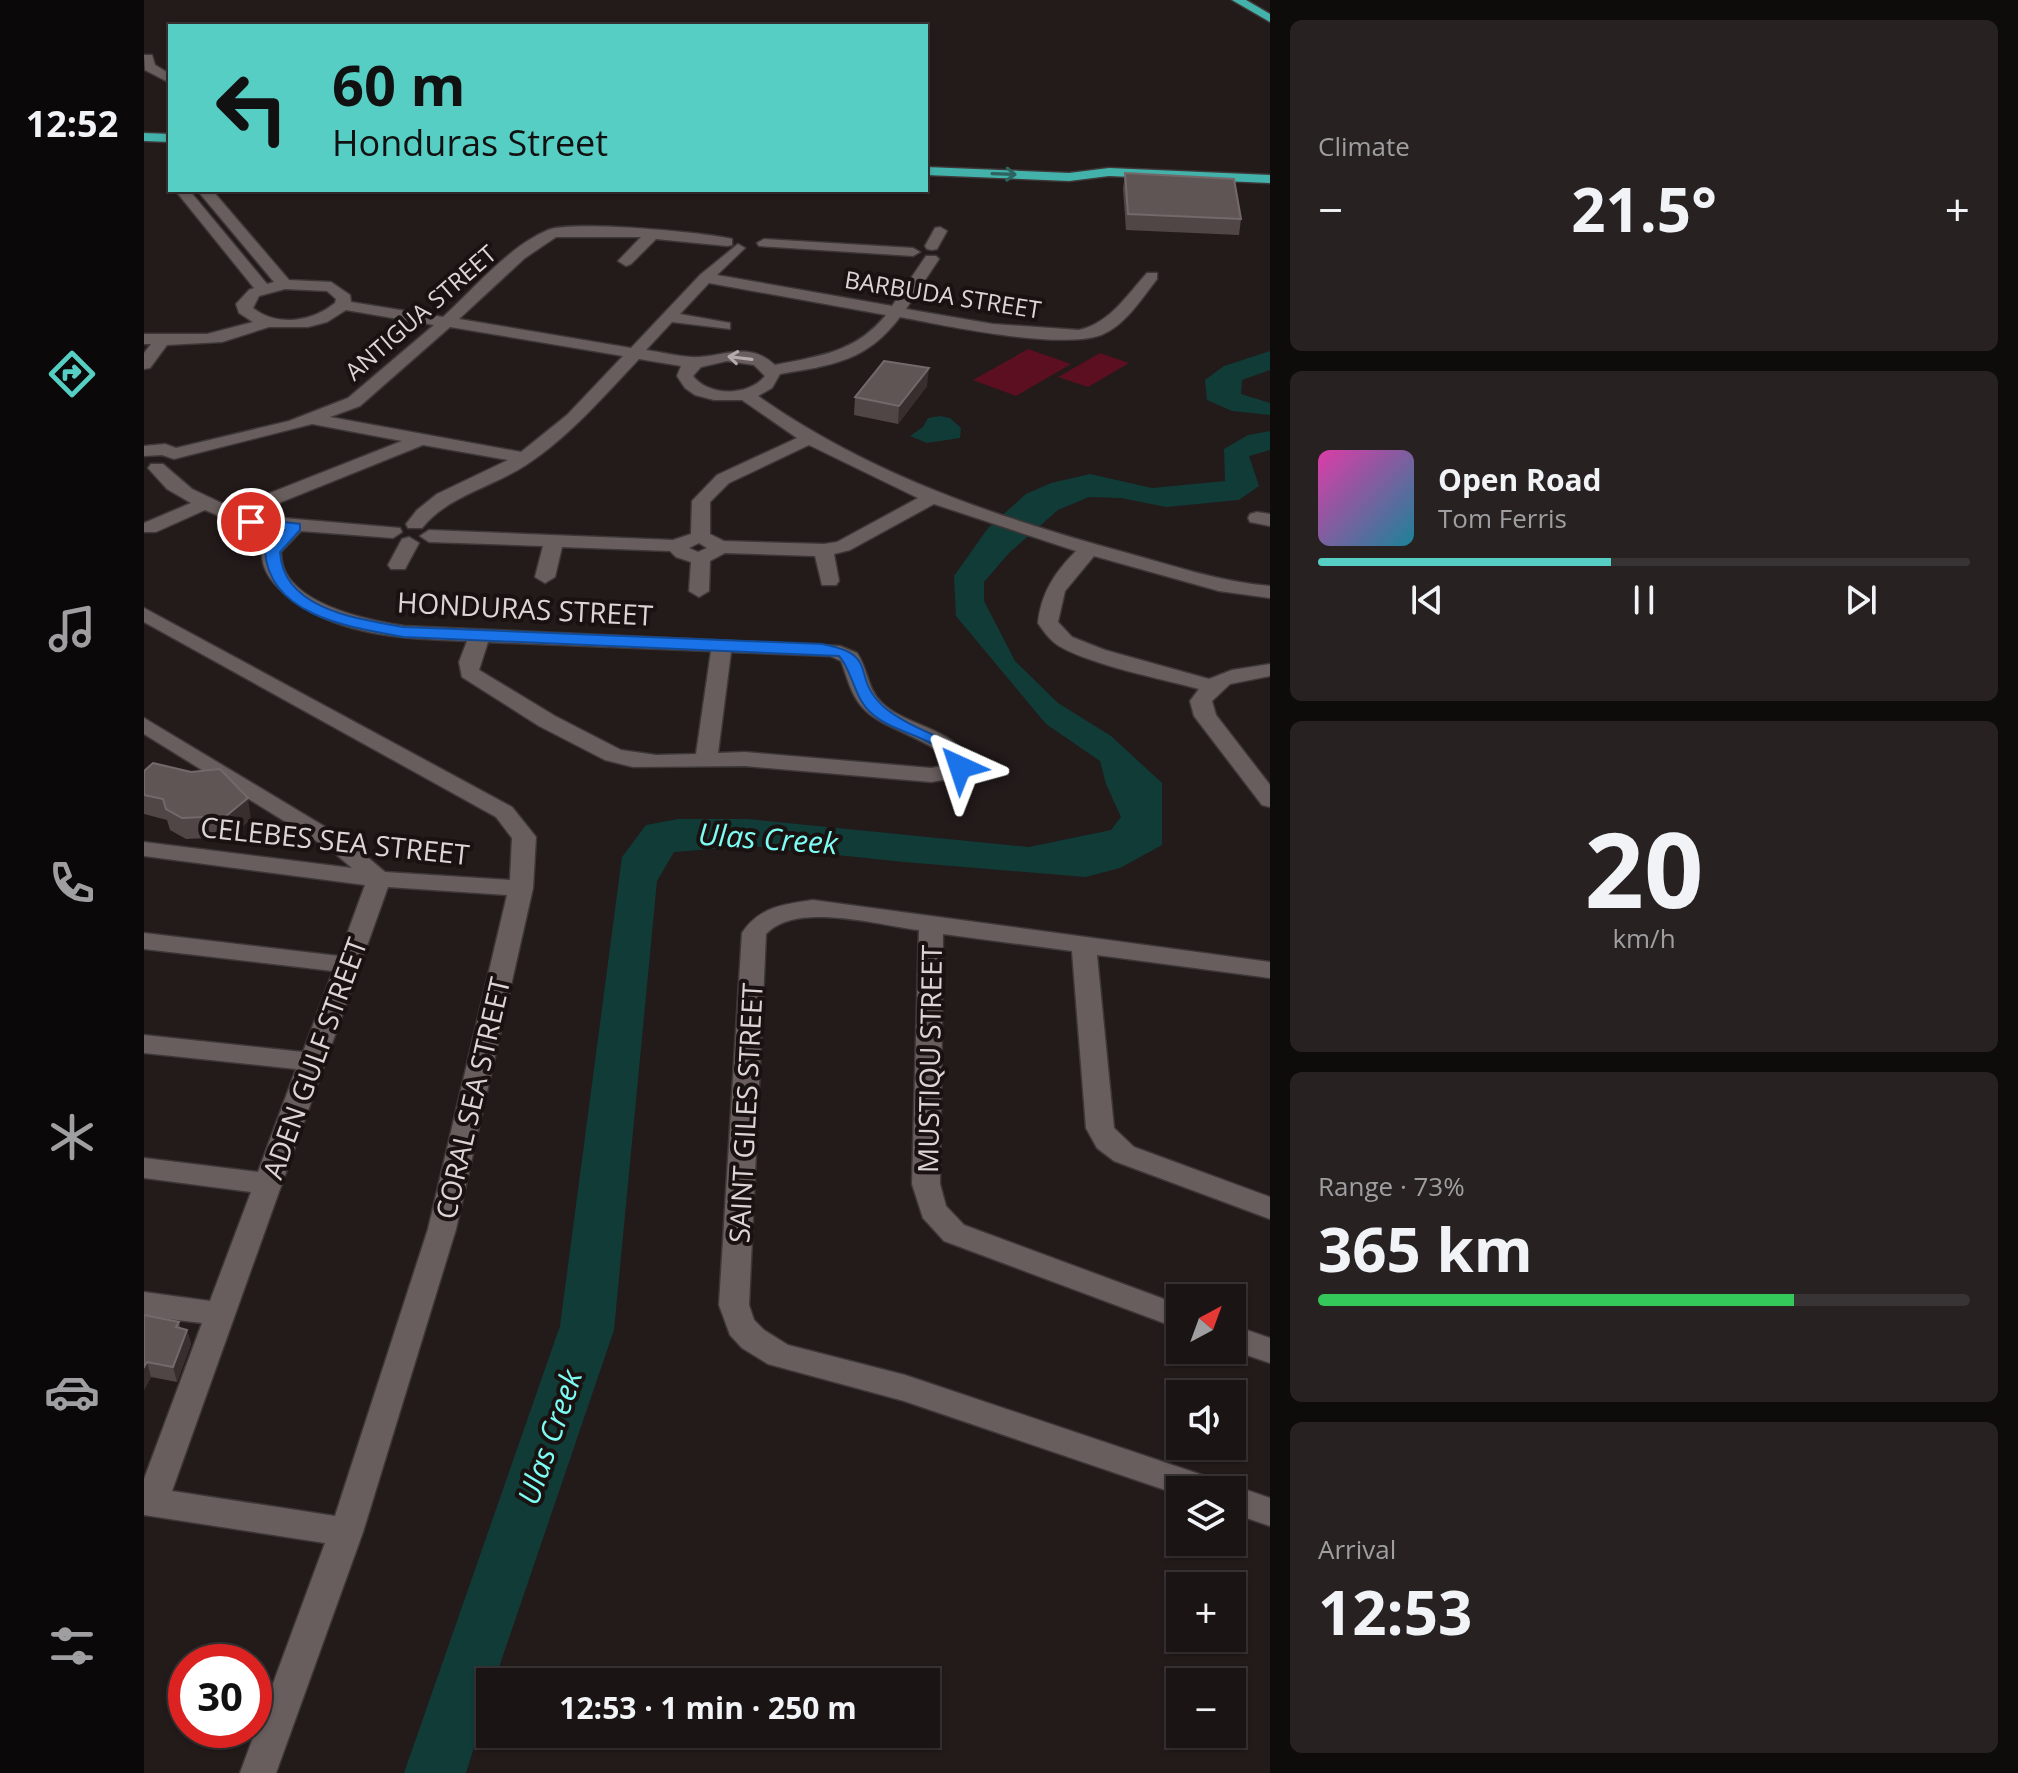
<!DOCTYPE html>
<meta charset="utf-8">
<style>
:root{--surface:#1a1414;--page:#272122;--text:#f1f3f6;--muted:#9f9ea0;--line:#383334;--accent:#56cec4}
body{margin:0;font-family:"Open Sans",sans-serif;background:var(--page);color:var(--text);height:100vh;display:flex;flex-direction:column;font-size:30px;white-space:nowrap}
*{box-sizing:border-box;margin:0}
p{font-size:26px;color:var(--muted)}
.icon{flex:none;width:44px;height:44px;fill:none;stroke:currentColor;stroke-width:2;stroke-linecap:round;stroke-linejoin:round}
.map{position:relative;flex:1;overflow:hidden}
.panel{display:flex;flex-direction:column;gap:20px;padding:20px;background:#0e0b0b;width:748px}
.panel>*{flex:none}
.guide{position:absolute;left:24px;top:24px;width:760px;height:168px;border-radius:0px;box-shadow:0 2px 6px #0004,0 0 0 2px var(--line);background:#56cec4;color:#111;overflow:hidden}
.needle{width:52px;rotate:41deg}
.fabs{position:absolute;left:1022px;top:1284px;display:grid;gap:16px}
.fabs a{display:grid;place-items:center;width:80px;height:80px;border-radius:0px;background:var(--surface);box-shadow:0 2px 6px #0004,0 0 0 2px var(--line);font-size:40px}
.speed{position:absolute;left:24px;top:1644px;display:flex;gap:16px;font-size:40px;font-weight:700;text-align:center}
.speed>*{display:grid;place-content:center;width:104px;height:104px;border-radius:50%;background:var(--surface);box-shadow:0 2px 6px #0004,0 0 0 2px var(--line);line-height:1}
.speed .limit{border:12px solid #d22;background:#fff;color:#111}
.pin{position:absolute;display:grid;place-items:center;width:68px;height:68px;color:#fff;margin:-34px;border:4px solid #fff;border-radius:50%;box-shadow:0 2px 8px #0007}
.me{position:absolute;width:88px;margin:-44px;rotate:318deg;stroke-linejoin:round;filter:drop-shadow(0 0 6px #0008)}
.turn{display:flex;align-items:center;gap:28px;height:168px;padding:0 32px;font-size:36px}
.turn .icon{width:104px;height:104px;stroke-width:2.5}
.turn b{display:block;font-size:56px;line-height:68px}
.big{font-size:60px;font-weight:700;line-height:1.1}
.panel .card{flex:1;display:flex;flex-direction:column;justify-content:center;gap:12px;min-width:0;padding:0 28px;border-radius:12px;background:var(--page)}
.panel .dial{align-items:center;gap:0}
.dial b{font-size:104px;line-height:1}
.song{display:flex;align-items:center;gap:24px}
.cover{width:96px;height:96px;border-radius:12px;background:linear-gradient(135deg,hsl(320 70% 55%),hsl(190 70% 35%))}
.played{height:8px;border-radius:4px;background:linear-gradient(90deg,var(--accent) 45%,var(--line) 45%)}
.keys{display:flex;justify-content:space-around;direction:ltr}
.heat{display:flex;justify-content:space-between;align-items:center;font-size:44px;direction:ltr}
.charge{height:12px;border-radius:6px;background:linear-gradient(90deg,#34c759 73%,var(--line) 0)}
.trip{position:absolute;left:332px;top:1668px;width:464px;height:80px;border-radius:0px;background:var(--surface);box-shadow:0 2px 6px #0004,0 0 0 2px var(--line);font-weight:700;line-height:80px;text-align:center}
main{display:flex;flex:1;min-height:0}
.menu{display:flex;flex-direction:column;width:144px;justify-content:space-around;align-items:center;background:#0a0808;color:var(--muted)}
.menu .icon{width:56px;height:56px}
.menu .on{color:var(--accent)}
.menu b{font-size:36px;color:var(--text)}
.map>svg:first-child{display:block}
</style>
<main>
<nav class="menu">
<b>12:52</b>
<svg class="icon on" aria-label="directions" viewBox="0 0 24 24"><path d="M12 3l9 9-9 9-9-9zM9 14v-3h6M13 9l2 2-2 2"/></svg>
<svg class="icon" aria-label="music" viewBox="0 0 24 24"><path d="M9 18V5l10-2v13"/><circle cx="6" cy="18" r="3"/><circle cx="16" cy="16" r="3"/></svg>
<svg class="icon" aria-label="phone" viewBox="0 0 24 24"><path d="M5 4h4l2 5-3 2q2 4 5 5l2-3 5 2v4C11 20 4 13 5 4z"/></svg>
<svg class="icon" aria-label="climate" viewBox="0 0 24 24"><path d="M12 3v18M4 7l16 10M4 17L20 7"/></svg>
<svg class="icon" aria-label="car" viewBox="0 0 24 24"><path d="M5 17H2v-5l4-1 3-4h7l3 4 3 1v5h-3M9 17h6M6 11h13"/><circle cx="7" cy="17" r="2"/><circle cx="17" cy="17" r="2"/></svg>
<svg class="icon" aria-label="filters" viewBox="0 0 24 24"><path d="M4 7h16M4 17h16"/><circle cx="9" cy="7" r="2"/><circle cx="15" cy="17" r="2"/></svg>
</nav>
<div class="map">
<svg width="1126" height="1773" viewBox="0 0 1126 1773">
<rect width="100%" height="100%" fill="#231a1a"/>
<g fill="#5c0f20">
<polygon points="884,349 927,364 872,396 829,380"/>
<polygon points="956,353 985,363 944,387 914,377"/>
</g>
<g fill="#113b37">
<polygon points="1126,351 1126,370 1098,380 1097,394 1126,403 1126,415 1088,411 1063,400 1061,380 1080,366"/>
<polygon points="796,416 806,418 817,428 816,438 783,443 766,436 779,427 784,418"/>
<polygon points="1126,431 1126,450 1105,456 1115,486 1095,500 1022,507 977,498 945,497 914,510 865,553 840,582 840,601 871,661 914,703 967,736 1018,783 1018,845 976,868 942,877 760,862 607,846 530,852 513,881 470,1330 350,1682 346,1682 346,1696 322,1773 260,1773 416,1326 478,857 502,825 534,819 604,819 885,847 967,830 977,817 962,784 956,761 902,724 812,616 810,576 844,528 882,494 907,483 946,474 1008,488 1081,481 1080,449 1104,435"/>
</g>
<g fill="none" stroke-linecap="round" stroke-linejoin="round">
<g stroke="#3e3737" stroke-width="3">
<g id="minor">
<polygon points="0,55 8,55 11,65 26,74 26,83 1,70"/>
<path d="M31,190H45L123,284L130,282L53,190H68L145,280L187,282L206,295L207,302L299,317C331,288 364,247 404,230C427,220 560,232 588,239V245L583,246L512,239L487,264L482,266L474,261L497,237H412L381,258L315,319L487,348L556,275L594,244L601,248L573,275L748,306L782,256H792L795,259L762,309L849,324L935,330C966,323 983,295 1003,273H1013V279C998,298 981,326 957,335C915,350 803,326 756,317C722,362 688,365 636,374L628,388L614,396C726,475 852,517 983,553C1030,566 1077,582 1126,586V598L1075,591L950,556L921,591L914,622L928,637L961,650L1065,679L1088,670L1126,664V676L1086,684L1068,701L1072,715L1126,785V807L1118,805L1050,716L1046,701L1055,689C1015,678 950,666 915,646C907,641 899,631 894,623C897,593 911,572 932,551L790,504L706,550L690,554L695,581L692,585H678L671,556L581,553L566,561L565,591L555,597L545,591L547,562L532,557L526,551L418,547L411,577L401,583L391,577L399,546L285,542L276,536L285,530L529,540L547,534L548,501L573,475L653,438L598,400H570L551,395L541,388L533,376L537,366L495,359C459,397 426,436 382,465C347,488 305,495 278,528H264L262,524L273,510L293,494L364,460L279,445L105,515L256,528L258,532L249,538L157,531L137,552C136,603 223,620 260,626L696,646L713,653C724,669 723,689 738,703C764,728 816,728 827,767L817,777L787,782L601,766L489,767L461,760L395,726L318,677L315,662L323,641C259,638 192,637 140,593C127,582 117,569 118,551L138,530L100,526L61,510L12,532H0V523L47,503L23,489L4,468L7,464H19L48,489L88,508L258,441L168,424L30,459L18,455L0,456V446L21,444L32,448L145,421L204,398L290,325L202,310L183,322L164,327H125L78,342L23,345L6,368L0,369V353L7,344H0V334H63L109,322L95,313L92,304L105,290L110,288ZM565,283L742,315C712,352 676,356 631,365C603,339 577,359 547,357C532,356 517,352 502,350L528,322L586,329V323L536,314ZM141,289L183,291L192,299L191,303C168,322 133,327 109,308L115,296ZM306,327L479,356L423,415L377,452L186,417L216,406ZM583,361L610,365L621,376C605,396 565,397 549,376L557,367ZM665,445L774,498L693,542L680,544L580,541L566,534V502L585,483ZM555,543L563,548L554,552L545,548ZM344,642L567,651L552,754L512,755L477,750L411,716L335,670ZM587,652L686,656L697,661C704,679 707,697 722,711C741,730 798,742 804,765L787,768L601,752L574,753Z"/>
<polygon points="796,227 803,231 793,249 788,250 783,249 781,246 791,228"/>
<polygon points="620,239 769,248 776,252 769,256 615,246 613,243"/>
<polygon points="1113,512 1126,514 1126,526 1106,522 1104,518 1106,514"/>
<polygon points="265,537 275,543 261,569 247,569 244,565 258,539"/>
<path d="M0,608L368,807L392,837L389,888L312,1229L219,1532L132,1773H96L181,1543L0,1515V1479L58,1323L0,1316V1292L66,1301L107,1192L0,1178V1158L114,1172L152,1069L0,1053V1035L159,1052L189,971L0,949V933L195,956L221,885L0,856V842L208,868L187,850L0,734V718L203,840L241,872L366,880L368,838L352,817L0,622ZM244,887L363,895L284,1229L191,1516L28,1491Z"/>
<path d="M669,900L1126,962V978L953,955L970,1128L990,1147L1126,1197V1219L970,1161L953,1148L942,1128L928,951L799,934L796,1184L802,1206L820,1225L1036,1305V1329L800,1241L779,1218L768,1184L775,930C734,925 652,901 622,934L605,1305L610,1320L620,1330L644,1345L761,1375L1073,1480L1077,1489L1088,1485L1126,1498V1526L1088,1513V1490H1036V1495L760,1401L624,1364L598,1348L586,1335L575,1305L598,933C615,907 640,904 669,900Z"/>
<polygon points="1088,1325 1126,1338 1126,1363 1088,1350"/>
</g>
</g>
<g stroke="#3e3737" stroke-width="3">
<g id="highway">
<polygon points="1088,0 1102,0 1126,14 1126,22"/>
<polygon points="0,133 26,134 26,142 0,141"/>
<polygon points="782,167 925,173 965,168 1126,175 1126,183 965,176 925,181 782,175"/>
</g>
</g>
<use href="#minor" fill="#695e5e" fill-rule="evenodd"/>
<use href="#highway" fill="#42b2aa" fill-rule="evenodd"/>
</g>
<g fill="#504646">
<polygon points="981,173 1097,219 1095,235 982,230 979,189"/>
<polygon points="783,386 754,424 710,415 711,397"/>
<polygon points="0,771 107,819 86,837 42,839 26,830 23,820 0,814"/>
<polygon points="0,1315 35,1322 36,1328 43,1330 47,1344 33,1382 7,1377 0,1390"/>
</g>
<g fill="#382e2e">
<polygon points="785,368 783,386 754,424 755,406"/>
<polygon points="104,798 107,819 86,837 82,816"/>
<polygon points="43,1330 47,1344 33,1382 29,1367"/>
<polygon points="3,1362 7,1377 0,1390 0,1367"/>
</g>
<g fill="#605555" stroke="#73696a" stroke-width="2">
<polygon points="981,173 1090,179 1097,219 984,214"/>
<polygon points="740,361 785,368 755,406 711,397"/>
<polygon points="9,763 47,772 76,769 104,798 82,816 38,818 22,809 19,799 0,795 0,771"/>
<polygon points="0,1315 35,1322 32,1327 43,1330 29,1367 3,1362 0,1367"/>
</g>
<defs><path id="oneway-shaft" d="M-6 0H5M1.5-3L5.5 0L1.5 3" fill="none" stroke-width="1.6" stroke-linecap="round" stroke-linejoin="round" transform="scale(2)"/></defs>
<use stroke="#2e625e" href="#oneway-shaft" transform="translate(860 174) rotate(2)"/>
<use stroke="#b4abac" href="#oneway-shaft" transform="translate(596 358) rotate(-173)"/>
<path fill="#1a73e8" stroke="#114b97" stroke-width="2" d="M107,518L156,524V530L136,552C139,610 215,619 260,627L678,644C738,655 705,676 740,707C760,724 789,734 813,746L821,756L824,767L816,772L810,771C807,766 806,758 802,754C781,734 746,732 725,711C710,696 707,668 695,656L260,637C210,628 125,617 121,551L140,530L102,525V519Z"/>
<g text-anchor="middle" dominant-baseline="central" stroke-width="8" stroke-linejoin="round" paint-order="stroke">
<g font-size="24" fill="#dcd5d6" stroke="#1a1111">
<text transform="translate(799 294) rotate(9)">BARBUDA STREET</text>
<text transform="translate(276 312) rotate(-41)">ANTIGUA STREET</text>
</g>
<g font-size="28" fill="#dcd5d6" stroke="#1a1111">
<text transform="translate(381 608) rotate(3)">HONDURAS STREET</text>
<text transform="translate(191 840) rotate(6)">CELEBES SEA STREET</text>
<text transform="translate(170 1058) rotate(-70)">ADEN GULF STREET</text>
<text transform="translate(785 1059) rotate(-89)">MUSTIQU STREET</text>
<text transform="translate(328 1098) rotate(-77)">CORAL SEA STREET</text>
<text transform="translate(601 1113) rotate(-87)">SAINT GILES STREET</text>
</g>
<g font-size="30" font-style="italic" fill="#7cfcf2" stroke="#1a1111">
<text transform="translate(624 838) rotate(4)">Ulas Creek</text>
<text transform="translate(405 1437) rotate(-71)">Ulas Creek</text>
</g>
</g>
</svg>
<div class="fabs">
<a><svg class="needle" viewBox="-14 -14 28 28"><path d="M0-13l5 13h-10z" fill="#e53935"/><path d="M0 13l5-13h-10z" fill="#9f9ea0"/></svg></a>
<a><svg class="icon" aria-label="sound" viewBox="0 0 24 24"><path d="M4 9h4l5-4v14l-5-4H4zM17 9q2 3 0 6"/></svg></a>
<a><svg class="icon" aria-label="layers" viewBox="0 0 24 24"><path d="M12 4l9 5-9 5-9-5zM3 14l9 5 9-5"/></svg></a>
<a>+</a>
<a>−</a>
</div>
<div class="speed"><div class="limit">30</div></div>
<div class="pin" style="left:107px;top:522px;background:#d93025"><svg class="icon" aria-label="arrive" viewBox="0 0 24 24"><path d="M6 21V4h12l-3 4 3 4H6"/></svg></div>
<svg class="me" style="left:816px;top:767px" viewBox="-20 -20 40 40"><path d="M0-17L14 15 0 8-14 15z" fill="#1a73e8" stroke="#fff" stroke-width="4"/></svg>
<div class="trip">12:53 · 1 min · 250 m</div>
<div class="guide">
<div class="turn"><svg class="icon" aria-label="left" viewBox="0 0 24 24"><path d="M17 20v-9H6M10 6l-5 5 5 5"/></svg><div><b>60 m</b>Honduras Street</div></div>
</div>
</div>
<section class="panel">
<div class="card"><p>Climate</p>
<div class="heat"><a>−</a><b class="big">21.5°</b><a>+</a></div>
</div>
<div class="card">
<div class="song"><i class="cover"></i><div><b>Open Road</b><p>Tom Ferris</p></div></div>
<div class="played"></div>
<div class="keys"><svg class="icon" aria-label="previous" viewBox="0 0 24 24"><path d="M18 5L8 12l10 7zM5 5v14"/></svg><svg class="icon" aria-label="pause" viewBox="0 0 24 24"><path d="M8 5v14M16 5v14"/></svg><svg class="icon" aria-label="next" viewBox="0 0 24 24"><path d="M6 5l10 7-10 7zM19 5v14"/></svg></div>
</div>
<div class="card dial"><b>20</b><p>km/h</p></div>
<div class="card"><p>Range · 73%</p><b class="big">365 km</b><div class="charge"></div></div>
<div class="card"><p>Arrival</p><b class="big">12:53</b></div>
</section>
</main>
